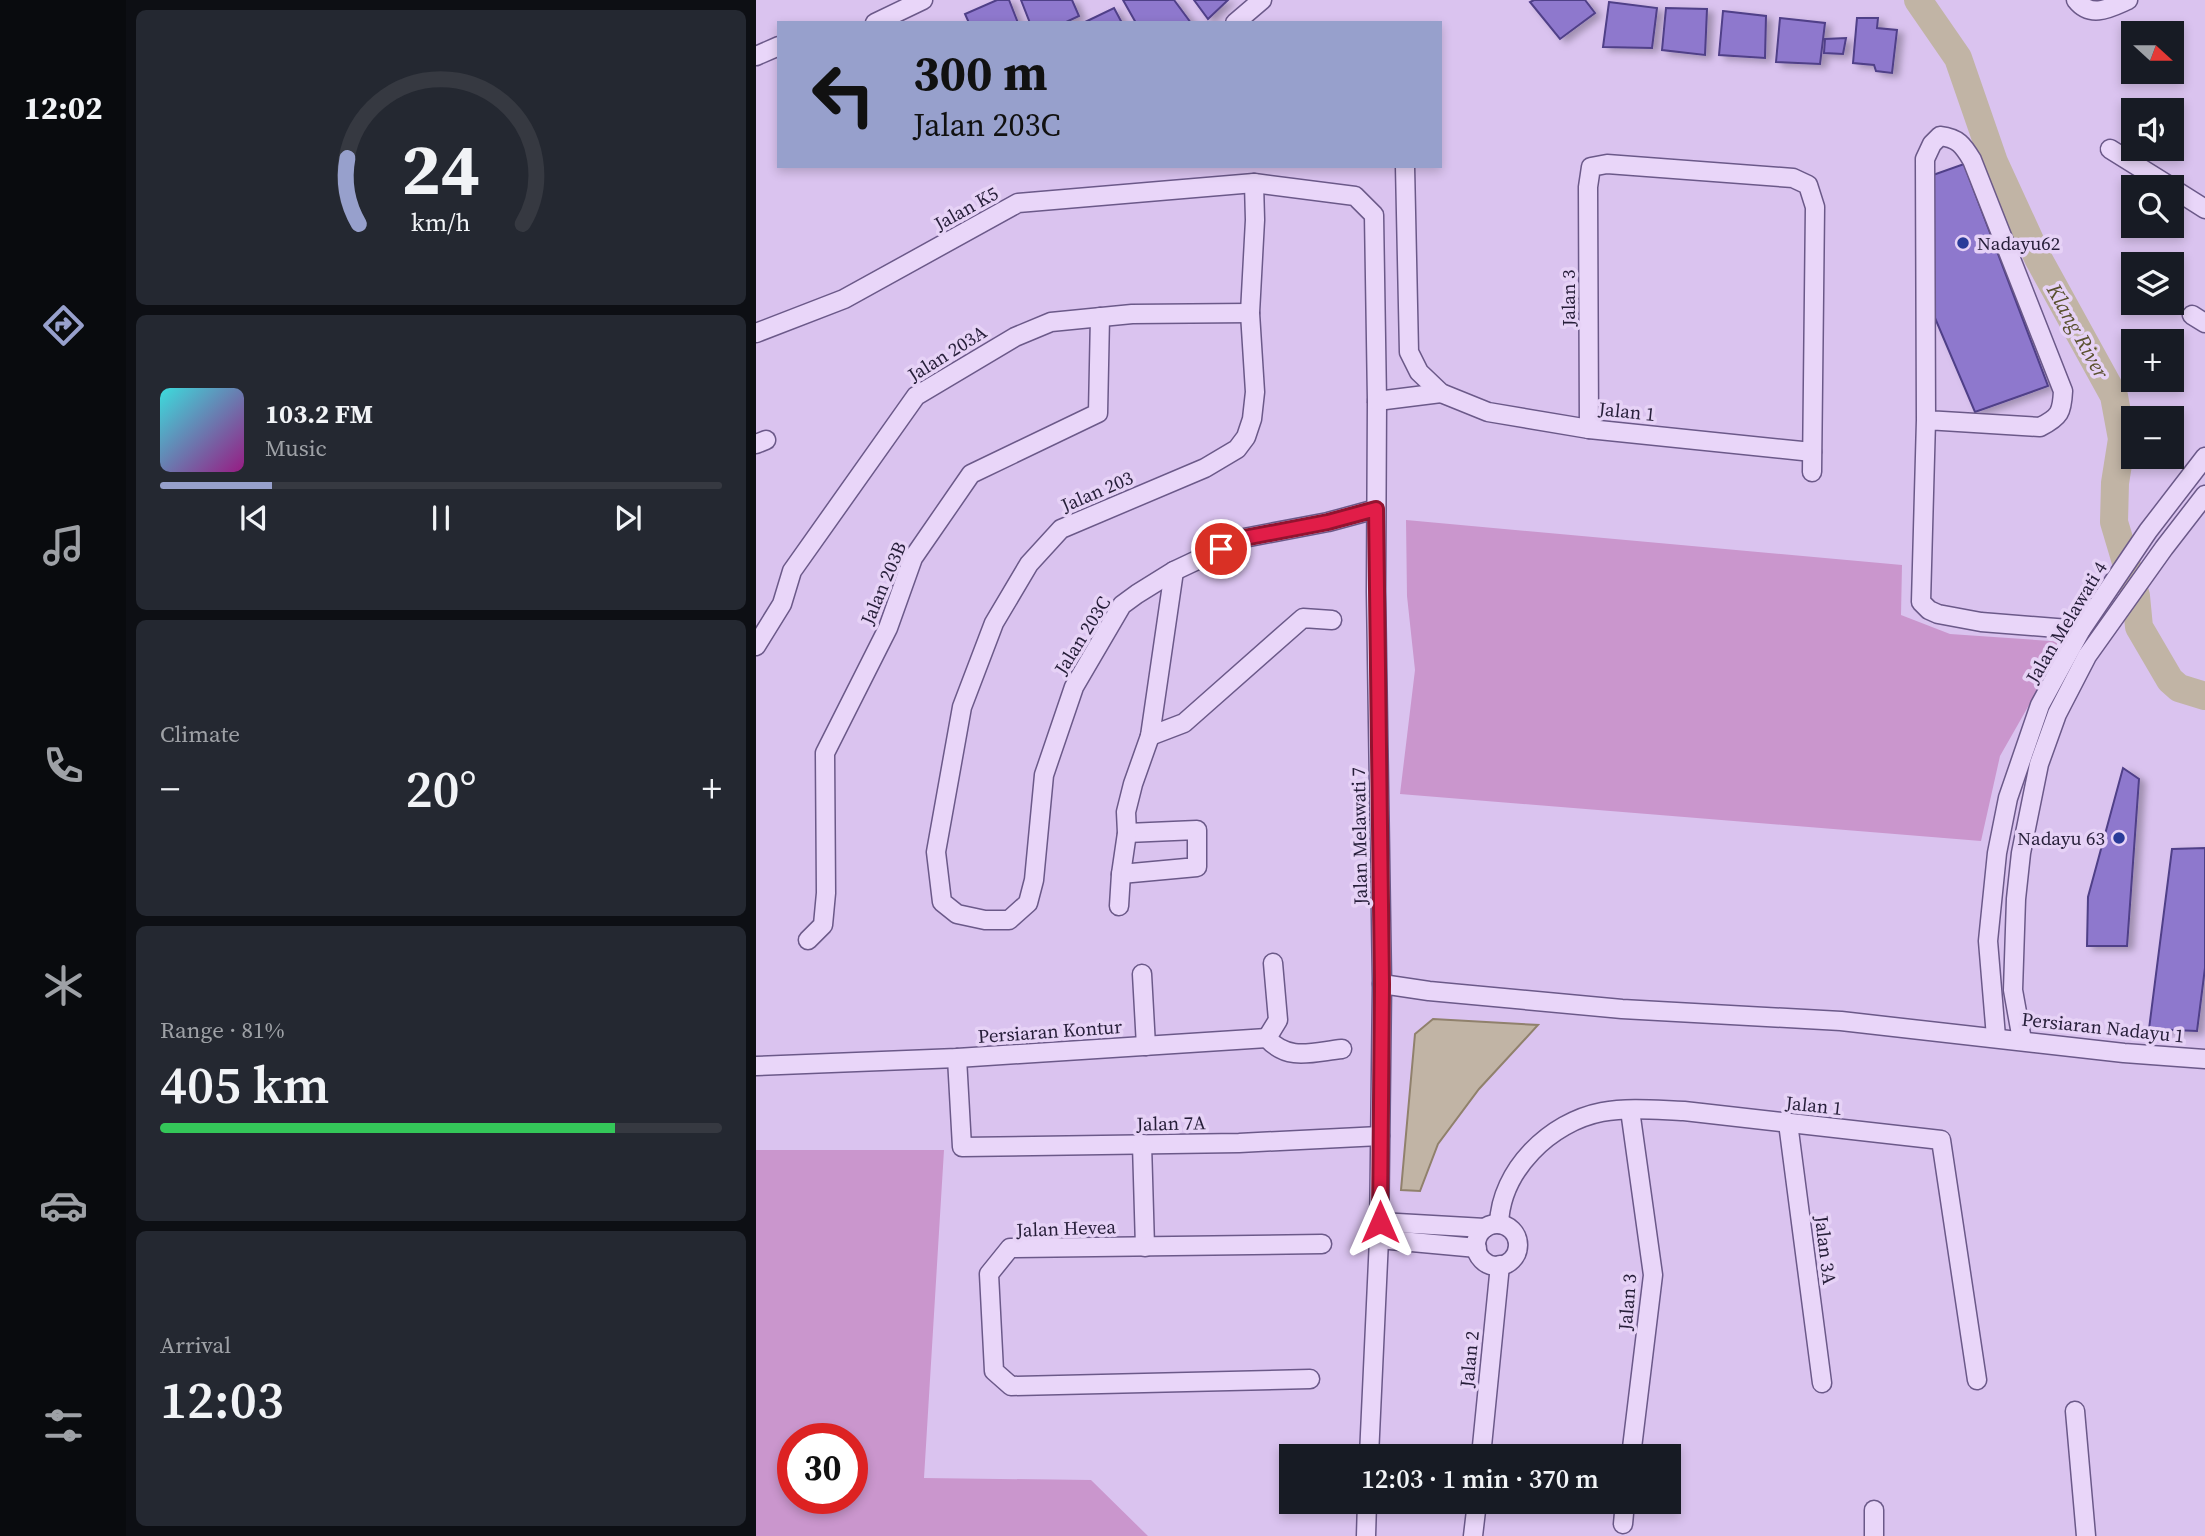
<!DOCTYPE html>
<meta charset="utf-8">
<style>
:root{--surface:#171b24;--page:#242831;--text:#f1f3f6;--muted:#9ea1a6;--line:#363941;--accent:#97a0cc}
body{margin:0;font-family:"Source Serif 4",serif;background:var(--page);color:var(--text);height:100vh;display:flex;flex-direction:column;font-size:26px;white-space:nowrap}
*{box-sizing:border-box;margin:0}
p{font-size:23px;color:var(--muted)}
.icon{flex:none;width:38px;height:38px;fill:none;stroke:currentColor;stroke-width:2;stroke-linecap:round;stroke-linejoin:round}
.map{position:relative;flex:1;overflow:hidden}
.sheet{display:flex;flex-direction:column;gap:10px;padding:10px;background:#0d0f14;width:630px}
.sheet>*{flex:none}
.hud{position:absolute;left:21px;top:21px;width:665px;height:147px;border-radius:0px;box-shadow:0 4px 10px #0003;background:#97a0cc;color:#111;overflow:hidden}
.needle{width:46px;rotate:111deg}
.buttons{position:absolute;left:1365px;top:21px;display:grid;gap:14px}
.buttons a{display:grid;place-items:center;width:63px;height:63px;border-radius:0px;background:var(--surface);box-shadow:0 4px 10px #0003;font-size:35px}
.speed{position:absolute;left:21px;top:1423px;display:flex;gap:14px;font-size:35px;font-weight:700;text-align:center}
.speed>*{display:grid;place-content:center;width:91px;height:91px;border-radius:50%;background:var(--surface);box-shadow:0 4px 10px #0003;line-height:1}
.speed .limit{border:10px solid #d22;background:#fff;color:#111}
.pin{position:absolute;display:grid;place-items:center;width:60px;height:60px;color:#fff;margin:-30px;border:4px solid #fff;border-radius:50%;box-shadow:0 2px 7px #0007}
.me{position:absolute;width:77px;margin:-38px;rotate:0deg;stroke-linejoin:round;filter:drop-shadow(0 0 5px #0008)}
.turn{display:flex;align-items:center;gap:24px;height:147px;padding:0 21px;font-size:32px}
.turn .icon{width:91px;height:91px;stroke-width:2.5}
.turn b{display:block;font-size:49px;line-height:60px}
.big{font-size:52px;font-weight:600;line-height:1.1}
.sheet .widget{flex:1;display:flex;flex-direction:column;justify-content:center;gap:10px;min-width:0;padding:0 24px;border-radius:10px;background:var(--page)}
.sheet .dial{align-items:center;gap:0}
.dial svg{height:182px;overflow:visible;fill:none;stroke:var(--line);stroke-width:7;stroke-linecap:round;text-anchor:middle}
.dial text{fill:var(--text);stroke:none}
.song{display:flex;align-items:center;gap:21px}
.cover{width:84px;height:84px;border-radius:10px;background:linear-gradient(135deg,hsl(180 70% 55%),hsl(310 70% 35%))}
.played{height:7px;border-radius:4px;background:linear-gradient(90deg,var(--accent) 20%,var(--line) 20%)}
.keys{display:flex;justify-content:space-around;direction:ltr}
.heat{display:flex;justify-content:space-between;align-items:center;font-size:38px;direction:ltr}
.charge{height:10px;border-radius:5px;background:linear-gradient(90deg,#34c759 81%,var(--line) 0)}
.trip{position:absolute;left:523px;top:1444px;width:402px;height:70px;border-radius:0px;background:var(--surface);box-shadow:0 4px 10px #0003;font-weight:600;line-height:70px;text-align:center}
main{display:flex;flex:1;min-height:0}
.tabs{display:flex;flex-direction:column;width:126px;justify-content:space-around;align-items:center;background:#090b0e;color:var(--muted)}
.tabs .icon{width:49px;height:49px}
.tabs .on{color:var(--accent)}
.tabs b{font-size:32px;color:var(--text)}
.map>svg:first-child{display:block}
</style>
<main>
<nav class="tabs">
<b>12:02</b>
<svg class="icon on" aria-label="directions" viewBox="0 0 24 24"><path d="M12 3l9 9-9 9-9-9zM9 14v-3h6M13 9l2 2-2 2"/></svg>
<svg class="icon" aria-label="music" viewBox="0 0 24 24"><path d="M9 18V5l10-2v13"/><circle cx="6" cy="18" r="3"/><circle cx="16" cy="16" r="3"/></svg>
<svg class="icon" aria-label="phone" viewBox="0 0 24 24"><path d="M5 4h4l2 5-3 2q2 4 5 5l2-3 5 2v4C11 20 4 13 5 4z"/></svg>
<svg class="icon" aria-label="climate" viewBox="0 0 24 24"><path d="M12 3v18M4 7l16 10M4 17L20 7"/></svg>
<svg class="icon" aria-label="car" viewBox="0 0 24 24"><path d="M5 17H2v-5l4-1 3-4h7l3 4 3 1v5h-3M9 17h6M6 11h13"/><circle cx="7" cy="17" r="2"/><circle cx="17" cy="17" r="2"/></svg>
<svg class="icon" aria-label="filters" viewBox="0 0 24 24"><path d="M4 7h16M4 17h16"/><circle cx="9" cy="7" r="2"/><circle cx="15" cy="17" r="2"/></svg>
</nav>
<section class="sheet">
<div class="widget dial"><svg viewBox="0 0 100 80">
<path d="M14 69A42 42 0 1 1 86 69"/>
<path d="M14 69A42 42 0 0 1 9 40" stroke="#97a0cc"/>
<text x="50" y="56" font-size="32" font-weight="700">24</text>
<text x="50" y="72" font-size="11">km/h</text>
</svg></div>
<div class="widget">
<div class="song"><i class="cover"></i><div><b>103.2 FM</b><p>Music</p></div></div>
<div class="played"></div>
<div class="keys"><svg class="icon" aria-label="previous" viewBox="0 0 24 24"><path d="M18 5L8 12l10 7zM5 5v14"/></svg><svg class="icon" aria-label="pause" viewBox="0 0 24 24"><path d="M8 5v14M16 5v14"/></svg><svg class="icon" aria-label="next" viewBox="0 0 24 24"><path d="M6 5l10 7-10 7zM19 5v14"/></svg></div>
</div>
<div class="widget"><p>Climate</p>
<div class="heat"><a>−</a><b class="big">20°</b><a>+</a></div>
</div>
<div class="widget"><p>Range · 81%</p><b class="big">405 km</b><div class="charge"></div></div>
<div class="widget"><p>Arrival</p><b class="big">12:03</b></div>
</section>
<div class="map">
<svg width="1449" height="1536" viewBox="0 0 1449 1536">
<defs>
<filter id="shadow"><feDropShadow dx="6" dy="3.5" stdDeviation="3.5" flood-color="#0004"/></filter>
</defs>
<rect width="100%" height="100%" fill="#dac3ef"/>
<g fill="#ca96cd" fill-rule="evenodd">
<polygon points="650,520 1146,565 1145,615 1194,634 1309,642 1244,756 1225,841 644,794 659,670 651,596"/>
<path d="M0,1150H188L168,1478L335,1480L392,1536H0ZM37,1438H96V1498H37Z"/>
</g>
<polygon fill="#c1b4a5" stroke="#90816c" stroke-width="2" points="677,1019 782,1025 723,1089 682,1144 664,1191 645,1190 659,1034"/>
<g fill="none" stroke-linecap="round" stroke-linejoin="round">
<polyline stroke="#c1b4a5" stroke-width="28" points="1162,0 1202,58 1238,162 1282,258 1358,396 1366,439 1359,483 1358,522 1380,596 1383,627 1414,680 1423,688 1449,696"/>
</g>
<g fill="#8e78cd" stroke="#503f88" stroke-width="2" filter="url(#shadow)">
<polygon points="241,0 253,0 262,23 213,23 209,14"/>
<polygon points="265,0 316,0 323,16 308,23 274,23"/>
<polygon points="367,0 418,0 435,23 380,23"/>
<polygon points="438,0 472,0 452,19"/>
<polygon points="778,0 829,0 839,13 804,39 774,2"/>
<polygon points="853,2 901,8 896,48 847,47"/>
<polygon points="358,8 366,23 327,23"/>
<polygon points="910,8 951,9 949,55 906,50"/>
<polygon points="967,11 1010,16 1009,58 963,55"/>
<polygon points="1024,18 1069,23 1064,64 1020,62"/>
<polygon points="1101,18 1122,18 1121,28 1141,30 1136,73 1120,71 1118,65 1097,63"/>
<polygon points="1090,38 1087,54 1068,53 1069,39"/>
<polygon points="1208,164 1292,386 1219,412 1176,311 1177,175"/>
<polygon points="1367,768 1383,779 1371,946 1331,946 1332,897"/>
<polygon points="1449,848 1449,968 1441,1031 1393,1029 1416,849"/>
</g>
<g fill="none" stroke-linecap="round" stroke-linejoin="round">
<g stroke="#6b5989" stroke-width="21">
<g id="minor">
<path d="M1320,0C1335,19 1354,8 1372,0"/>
<polyline points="119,23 167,0"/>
<polyline points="479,23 506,0"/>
<polyline points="0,56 23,46"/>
<polyline points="1354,149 1415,187"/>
<polyline points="649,166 653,352 663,372 685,393 732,412 833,429 1056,452"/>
<polyline points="498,183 499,220 494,313 499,392 496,419 490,437 481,449 449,468 305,529 273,564 238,623 206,707 180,852 186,902 201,914 229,920 253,920 272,903 278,880 288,775 318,687 366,605 381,594 418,571 488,538 572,522 620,509"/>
<polyline points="1416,188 1449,209"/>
<polyline points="1436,315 1449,323"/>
<polyline points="0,333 88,299 262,203 498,183 599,196 618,215 621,401 620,592 626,984 623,1239 613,1456"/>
<polyline points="621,401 685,393"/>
<path d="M1170,420L1284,427C1304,417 1306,412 1307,391L1216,160C1207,145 1202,138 1184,136L1176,144L1169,159L1170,420L1165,602L1173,610L1182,614L1225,622L1325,630"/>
<polyline points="833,429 832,187 835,167 851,164 1037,178 1052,185 1059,207 1056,472"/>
<polyline points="0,444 10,440"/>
<polyline points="0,646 26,604 36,571 160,396 259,337 295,322 376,314 494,313"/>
<polyline points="394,736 428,723 547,618 576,620"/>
<polyline points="365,874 441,867 441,830 371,833"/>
<polyline points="363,906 365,874 371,833 370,812 377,784 394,736 418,571"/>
<polyline points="52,940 67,925 70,893 69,753 132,628 157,558 215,474 342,413 344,317"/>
<polyline points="386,974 390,1046"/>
<polyline points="626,984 673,991 866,1009 1085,1021 1368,1053 1449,1059"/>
<polyline points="1240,1037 1232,941 1241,853 1252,798 1284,705 1325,630 1392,531 1449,457"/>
<path d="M511,1038C532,1062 557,1052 586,1049"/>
<polyline points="511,1038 522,1020 517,963"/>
<polyline points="1266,1040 1257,990 1260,899 1265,853 1283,764 1301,714 1331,656 1408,548 1449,495"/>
<polyline points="201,1058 206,1147 483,1143 624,1136"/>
<polyline points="0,1066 201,1058 511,1038"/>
<polyline points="874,1110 897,1275 875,1456"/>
<polyline points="1032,1123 1066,1383"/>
<polyline points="386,1144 389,1247"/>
<polyline points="624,1222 729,1228"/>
<path d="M743,1224C745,1170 794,1122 846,1112C873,1107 901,1110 928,1111L1185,1140L1221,1380"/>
<circle cx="741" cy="1245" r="21"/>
<polyline points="623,1239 721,1248"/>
<polyline points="554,1379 255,1386 238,1371 233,1274 254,1248 566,1244"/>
<polyline points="1319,1411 1330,1536"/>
<polyline points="725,1456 744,1265"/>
<polyline points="867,1524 869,1502"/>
<polyline points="610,1536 611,1502"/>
<polyline points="717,1536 721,1502"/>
<polyline points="1118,1536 1118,1510"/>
</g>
</g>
<use href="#minor" stroke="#e9d6f9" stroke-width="18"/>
</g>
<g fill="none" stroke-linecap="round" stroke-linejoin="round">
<g stroke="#92132f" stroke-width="18">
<polyline id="route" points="465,549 488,538 572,522 620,509 626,984 624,1222"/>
</g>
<use href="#route" stroke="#e11d48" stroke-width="12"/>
</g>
<g fill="#293b99" stroke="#e6d2f6" stroke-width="2.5">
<circle cx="1207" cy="243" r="7"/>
<circle cx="1363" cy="838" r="7"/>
</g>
<g text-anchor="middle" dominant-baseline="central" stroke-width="7" stroke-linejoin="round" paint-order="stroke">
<g font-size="19" fill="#261e39" stroke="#e6d2f6">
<text transform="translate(210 208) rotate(-29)">Jalan K5</text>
<text transform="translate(812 298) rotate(-90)">Jalan 3</text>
<text transform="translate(191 353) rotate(-32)">Jalan 203A</text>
<text transform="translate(871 411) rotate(6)">Jalan 1</text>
<text transform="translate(341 491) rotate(-23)">Jalan 203</text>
<text transform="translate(127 583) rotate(-67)">Jalan 203B</text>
<text transform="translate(1310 622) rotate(-59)">Jalan Melawati 4</text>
<text transform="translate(326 635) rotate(-58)">Jalan 203C</text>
<text transform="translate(603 836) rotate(-91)">Jalan Melawati 7</text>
<text transform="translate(1347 1027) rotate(6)">Persiaran Nadayu 1</text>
<text transform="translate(294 1031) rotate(-4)">Persiaran Kontur</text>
<text transform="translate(1058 1105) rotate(6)">Jalan 1</text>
<text transform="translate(415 1123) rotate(-1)">Jalan 7A</text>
<text transform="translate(310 1228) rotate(-2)">Jalan Hevea</text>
<text transform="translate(1070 1250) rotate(83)">Jalan 3A</text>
<text transform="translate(871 1302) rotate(-85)">Jalan 3</text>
<text transform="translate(713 1359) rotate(-84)">Jalan 2</text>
</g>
<g font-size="19" fill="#261e39" stroke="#e6d2f6" text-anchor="start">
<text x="1221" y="243">Nadayu62</text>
<text x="1349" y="838" text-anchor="end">Nadayu 63</text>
</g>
<g font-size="21" font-style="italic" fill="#584f2d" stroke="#e6d2f6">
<text transform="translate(1322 331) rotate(61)">Klang River</text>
</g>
</g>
</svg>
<div class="buttons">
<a><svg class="needle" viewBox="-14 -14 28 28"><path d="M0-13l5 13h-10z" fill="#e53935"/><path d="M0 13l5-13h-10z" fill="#9ea1a6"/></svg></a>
<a><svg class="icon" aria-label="sound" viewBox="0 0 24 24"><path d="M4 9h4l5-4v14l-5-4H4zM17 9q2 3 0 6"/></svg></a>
<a><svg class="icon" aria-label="search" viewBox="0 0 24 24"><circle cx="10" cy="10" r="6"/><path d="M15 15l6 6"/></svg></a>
<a><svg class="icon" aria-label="layers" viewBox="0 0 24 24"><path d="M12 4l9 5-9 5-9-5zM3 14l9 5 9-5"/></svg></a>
<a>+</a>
<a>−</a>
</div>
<div class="speed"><div class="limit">30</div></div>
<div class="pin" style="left:465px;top:549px;background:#d93025"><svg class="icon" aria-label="arrive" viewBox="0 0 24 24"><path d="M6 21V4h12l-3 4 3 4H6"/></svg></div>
<svg class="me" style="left:624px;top:1222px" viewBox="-20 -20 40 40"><path d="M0-17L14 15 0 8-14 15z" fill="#e11d48" stroke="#fff" stroke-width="4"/></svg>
<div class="trip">12:03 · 1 min · 370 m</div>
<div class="hud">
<div class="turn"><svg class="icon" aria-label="left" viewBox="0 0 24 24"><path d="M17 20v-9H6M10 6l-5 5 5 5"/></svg><div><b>300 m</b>Jalan 203C</div></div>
</div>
</div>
</main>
